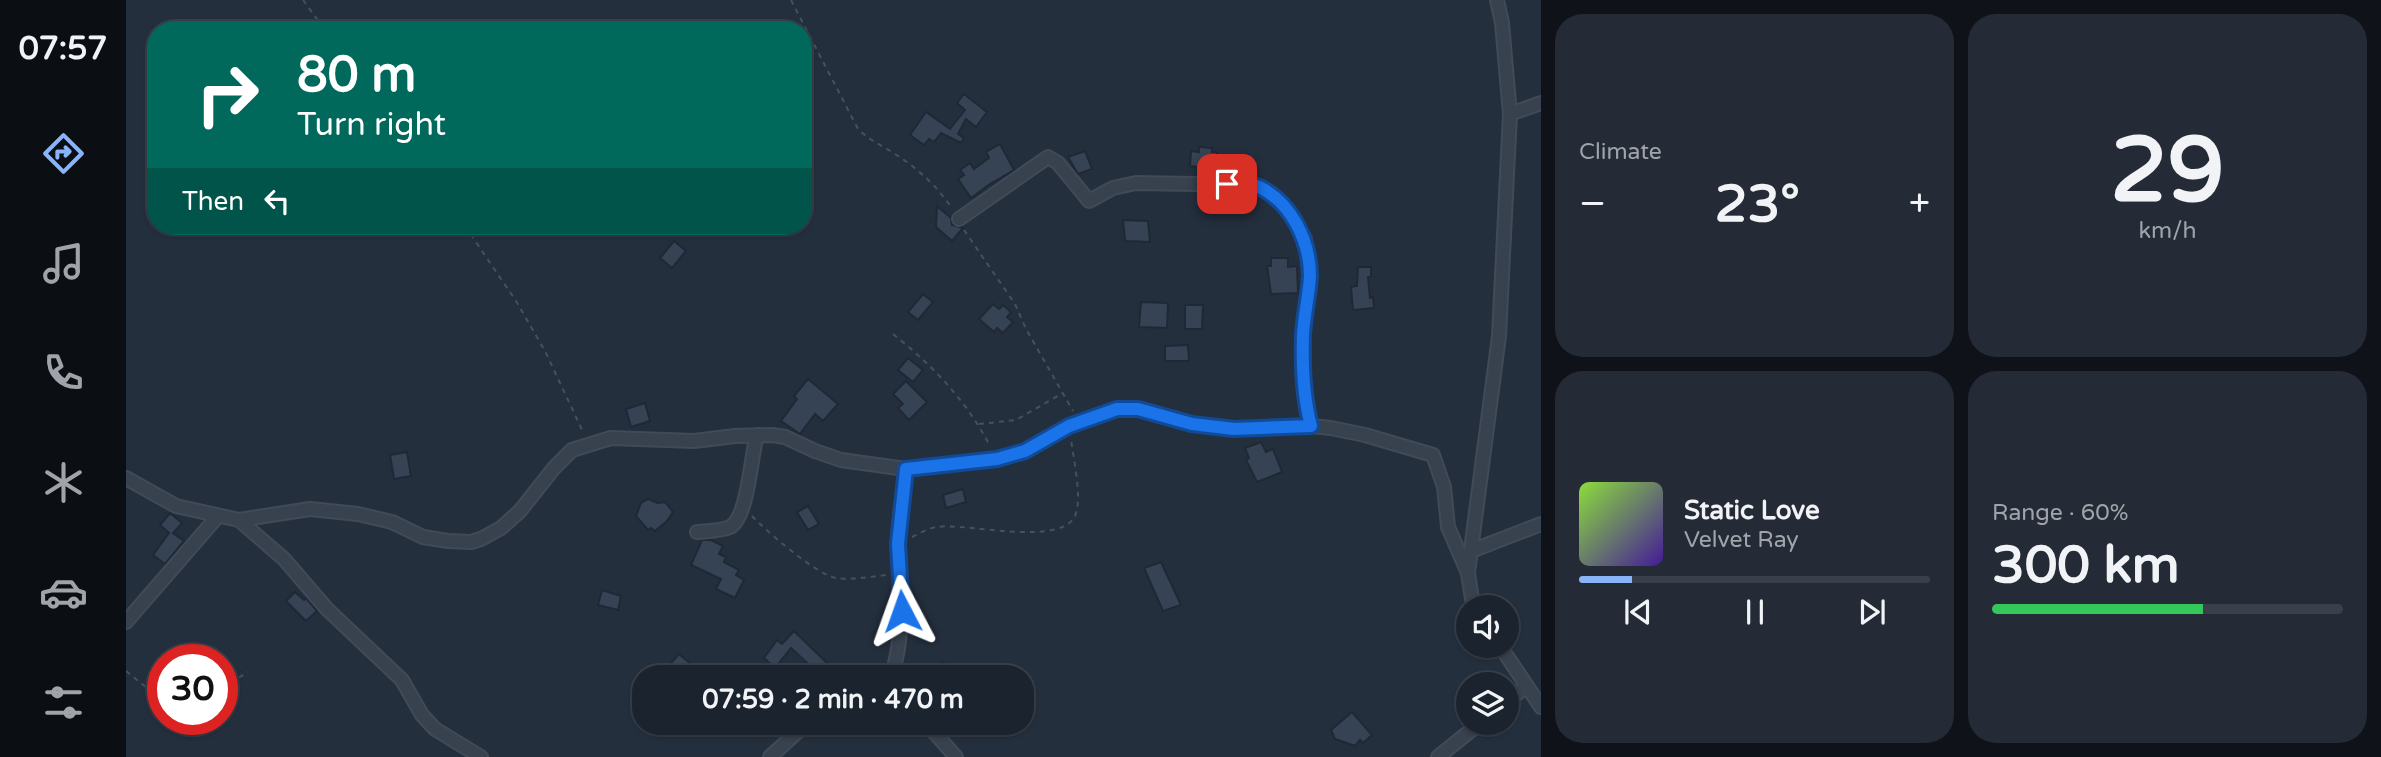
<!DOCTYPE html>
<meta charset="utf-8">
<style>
:root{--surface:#1b232e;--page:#242b36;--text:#f1f3f6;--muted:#a0a4aa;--line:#39404a;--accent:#8ab4f8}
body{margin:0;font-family:"Varela Round",sans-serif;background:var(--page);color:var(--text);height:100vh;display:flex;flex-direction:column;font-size:26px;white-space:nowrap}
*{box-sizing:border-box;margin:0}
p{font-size:23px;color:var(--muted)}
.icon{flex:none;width:38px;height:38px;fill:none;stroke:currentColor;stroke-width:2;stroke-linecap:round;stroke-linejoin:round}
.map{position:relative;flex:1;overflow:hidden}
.sheet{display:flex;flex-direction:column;gap:14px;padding:14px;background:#0f1319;width:840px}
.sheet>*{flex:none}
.banner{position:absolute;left:21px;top:21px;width:665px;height:214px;border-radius:28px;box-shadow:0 2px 5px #0004,0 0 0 2px var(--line);background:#00695c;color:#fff;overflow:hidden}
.buttons{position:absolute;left:1330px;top:595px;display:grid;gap:14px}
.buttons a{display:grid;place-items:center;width:63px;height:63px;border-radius:50%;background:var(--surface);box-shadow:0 2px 5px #0004,0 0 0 2px var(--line);font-size:35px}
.speed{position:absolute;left:21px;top:644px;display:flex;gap:14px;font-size:35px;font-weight:700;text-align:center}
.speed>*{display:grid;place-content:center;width:91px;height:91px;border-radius:50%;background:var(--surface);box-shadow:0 2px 5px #0004,0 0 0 2px var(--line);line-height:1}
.speed .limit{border:10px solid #d22;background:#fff;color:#111}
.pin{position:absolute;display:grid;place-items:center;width:60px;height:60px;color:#fff;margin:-30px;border-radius:14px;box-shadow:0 4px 10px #0006}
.me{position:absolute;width:77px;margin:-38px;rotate:356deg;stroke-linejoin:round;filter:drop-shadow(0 0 5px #0008)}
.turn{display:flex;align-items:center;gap:24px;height:147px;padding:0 35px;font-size:32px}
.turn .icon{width:91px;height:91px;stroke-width:2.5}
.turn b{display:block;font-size:49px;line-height:60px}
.then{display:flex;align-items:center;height:66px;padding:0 35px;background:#0003;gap:14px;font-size:26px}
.big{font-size:52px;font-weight:700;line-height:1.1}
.sheet .tile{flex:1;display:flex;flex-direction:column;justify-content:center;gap:10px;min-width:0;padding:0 24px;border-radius:28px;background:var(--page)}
.sheet .dial{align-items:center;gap:0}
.dial b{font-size:91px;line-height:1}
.song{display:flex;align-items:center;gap:21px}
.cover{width:84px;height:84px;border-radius:10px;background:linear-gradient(135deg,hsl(90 70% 55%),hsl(260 70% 35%))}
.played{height:7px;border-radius:4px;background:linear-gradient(90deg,var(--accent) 15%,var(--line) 15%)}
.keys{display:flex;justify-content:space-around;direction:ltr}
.heat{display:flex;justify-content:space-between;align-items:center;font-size:38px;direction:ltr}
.charge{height:10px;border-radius:5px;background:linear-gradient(90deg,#34c759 60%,var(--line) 0)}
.sheet .tiles{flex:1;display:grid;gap:14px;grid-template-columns:repeat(2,1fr)}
.trip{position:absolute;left:506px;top:665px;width:402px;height:70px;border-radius:28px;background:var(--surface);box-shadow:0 2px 5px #0004,0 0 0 2px var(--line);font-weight:700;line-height:70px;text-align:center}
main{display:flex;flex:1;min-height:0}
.dock{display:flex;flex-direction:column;width:126px;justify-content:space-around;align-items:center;background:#0b0e12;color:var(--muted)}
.dock .icon{width:49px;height:49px}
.dock .selected{color:var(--accent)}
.dock b{font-size:32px;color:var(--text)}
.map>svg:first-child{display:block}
</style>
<main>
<nav class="dock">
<b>07:57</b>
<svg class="icon selected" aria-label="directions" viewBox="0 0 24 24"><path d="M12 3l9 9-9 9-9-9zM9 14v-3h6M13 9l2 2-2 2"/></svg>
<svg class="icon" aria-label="music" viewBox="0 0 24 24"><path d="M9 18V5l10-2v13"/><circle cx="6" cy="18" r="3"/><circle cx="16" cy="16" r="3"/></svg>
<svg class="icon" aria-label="phone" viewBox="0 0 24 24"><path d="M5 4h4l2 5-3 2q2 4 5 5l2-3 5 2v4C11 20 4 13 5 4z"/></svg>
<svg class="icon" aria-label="climate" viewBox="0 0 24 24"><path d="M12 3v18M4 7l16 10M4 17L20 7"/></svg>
<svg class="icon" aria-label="car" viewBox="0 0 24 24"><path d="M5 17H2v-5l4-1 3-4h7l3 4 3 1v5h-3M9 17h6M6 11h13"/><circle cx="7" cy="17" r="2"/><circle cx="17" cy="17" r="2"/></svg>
<svg class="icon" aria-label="filters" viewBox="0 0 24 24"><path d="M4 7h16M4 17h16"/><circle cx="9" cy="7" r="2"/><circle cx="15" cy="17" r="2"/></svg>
</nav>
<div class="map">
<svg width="1415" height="757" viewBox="0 0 1415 757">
<rect width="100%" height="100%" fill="#242f3e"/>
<g fill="#364354" stroke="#1f2835" stroke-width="2">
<polygon points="838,94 861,112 850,127 840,119 832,134 838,138 835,143 815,133 808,142 803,139 798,145 784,135 800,112 824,129 839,110 831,103"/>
<polygon points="874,144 888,170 864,184 845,198 832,179 838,175 834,170 844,163 848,169 863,158 860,152"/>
<polygon points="1073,147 1086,148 1086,152 1091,152 1089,169 1082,168 1081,173 1071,172 1072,167 1064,166 1065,151 1073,152"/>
<polygon points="959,151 966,169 952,174 942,157"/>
<polygon points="811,206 825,218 826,225 837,228 826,241 810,227"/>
<polygon points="997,220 1022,221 1024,242 999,241"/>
<polygon points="548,241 560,251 546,268 534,258"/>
<polygon points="1145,258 1162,258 1162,267 1171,266 1172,293 1145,294 1141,266 1145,266"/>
<polygon points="1232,267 1245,267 1245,277 1242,277 1244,298 1247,297 1248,308 1227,310 1225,287 1231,286"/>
<polygon points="797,294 807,302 792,320 782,312"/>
<polygon points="1015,302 1042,303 1041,328 1013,327"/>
<polygon points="867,304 873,309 877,305 885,312 881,317 887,322 877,333 871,328 868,332 853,319"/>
<polygon points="1059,305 1077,305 1076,329 1059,329"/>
<polygon points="1062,345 1063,361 1039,361 1039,346"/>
<polygon points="782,358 797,370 787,382 772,370"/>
<polygon points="682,379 712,404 697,421 689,414 674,434 655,421 671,399 668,396"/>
<polygon points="780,381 801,402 783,420 772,408 777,404 767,394"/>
<polygon points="519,403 524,421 505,427 500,409"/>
<polygon points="1135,442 1140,452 1147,449 1156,472 1131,482 1120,460 1123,458 1119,448"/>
<polygon points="281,452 285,476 268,479 264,455"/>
<polygon points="837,489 840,502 820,508 817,495"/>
<polygon points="522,499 532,503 539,502 547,512 541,521 529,531 525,528 522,530 510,516 515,503"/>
<polygon points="682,506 693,524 682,530 671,512"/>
<polygon points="44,513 56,523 47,533 58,541 39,564 27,555 43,533 34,525"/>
<polygon points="576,540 585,540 597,546 593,554 600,557 598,562 613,570 610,575 618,580 609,598 590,589 595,579 565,565"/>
<polygon points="1035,562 1055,605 1037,611 1018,568"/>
<polygon points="476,590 495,596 492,610 472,605"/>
<polygon points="169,592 178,600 180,598 191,611 180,621 160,601"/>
<polygon points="668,631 703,665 694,675 665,648 649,668 638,658 651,640 656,644"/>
<polygon points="553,654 573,671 567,677 533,677"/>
<polygon points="816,662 838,677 798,677 807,666 812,669"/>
<polygon points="1226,712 1246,735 1237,743 1234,740 1229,746 1209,739 1205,730"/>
</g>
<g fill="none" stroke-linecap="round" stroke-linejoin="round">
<g stroke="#414a57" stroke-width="16">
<g id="street">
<polyline points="1384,114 1415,103"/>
<polyline points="833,219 922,157 932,163 963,201 987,188 1010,183 1130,185 1150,198 1167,218 1179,239 1184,275 1177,335 1178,384 1180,406 1185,426"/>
<polyline points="0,478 50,506 113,520 184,509 232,514 266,522 297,537 322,541 345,542 355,539 375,528 394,511 428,468 446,450 485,438 568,441 609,436 646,435 659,437 689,451 715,460 780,469 871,459 899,451 943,426 991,409 1012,409 1066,424 1108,429 1185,426 1205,428 1239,435 1307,455 1318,487 1322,527 1342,573"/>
<polyline points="113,520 158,559 201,609 276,680 296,715 309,729 355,757"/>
<path d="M571,532C581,531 595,531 604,527C622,518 625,455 631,435"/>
<polyline points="1345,551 1415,524"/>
<polyline points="1351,607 1346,599 1342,573 1373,336 1384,114 1376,23 1371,0"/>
<polyline points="0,622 92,516"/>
<polyline points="1374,646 1415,707"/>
<path d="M765,677C780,634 773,591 772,546C772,521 777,494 780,469"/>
<polyline points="1381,701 1401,686"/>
<polyline points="800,723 830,757"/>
<polyline points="644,757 681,723"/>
<polyline points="1312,757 1354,723"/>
</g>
</g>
<g stroke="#3f5557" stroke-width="2" stroke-dasharray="5 5" stroke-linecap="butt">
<polyline points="177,0 199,30"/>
<path d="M665,0L732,129C743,140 755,145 769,154C790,167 811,186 825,207"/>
<polyline points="339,226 390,301 419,351 458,434"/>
<polyline points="838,230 889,304 900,329 947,411"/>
<path d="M767,334C807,366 840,400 864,446"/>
<polyline points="853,424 890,420 937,393"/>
<path d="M626,516C640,531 691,575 710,578C726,580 744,577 760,575"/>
<path d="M786,537C794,533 803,528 811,527C839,522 940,549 950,513C956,495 947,458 945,438"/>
<polyline points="0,671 37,701"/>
<polyline points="96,688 122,672"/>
</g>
<use href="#street" stroke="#38414e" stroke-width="12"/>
</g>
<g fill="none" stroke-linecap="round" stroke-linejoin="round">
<g stroke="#114b97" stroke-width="18">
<path id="route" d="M776,611L772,544L780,469L871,459L899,451L943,426L991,409H1012L1066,424L1108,429L1185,426C1177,396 1176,365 1177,335C1178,315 1183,295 1184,276C1184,241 1165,202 1133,187C1124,183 1111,184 1101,184"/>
</g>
<use href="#route" stroke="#1a73e8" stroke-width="12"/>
</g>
</svg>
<div class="buttons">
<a><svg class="icon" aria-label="sound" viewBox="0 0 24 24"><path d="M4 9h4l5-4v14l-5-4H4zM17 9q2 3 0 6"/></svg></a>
<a><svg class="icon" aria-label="layers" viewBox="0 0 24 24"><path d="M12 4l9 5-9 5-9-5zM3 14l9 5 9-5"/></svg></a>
</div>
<div class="speed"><div class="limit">30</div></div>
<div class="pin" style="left:1101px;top:184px;background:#d93025"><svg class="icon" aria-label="arrive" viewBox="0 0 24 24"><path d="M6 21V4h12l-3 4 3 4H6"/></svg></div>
<svg class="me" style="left:776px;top:611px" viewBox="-20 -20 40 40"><path d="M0-17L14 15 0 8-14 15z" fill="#1a73e8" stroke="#fff" stroke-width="4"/></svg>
<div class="trip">07:59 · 2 min · 470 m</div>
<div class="banner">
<div class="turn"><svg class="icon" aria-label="right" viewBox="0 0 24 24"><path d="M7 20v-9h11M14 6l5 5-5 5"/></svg><div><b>80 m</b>Turn right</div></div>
<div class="then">Then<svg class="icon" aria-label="left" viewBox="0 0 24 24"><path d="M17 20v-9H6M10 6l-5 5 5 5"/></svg></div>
</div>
</div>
<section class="sheet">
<div class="tiles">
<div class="tile"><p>Climate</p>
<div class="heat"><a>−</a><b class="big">23°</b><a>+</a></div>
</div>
<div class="tile dial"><b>29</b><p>km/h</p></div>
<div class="tile">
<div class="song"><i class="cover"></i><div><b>Static Love</b><p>Velvet Ray</p></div></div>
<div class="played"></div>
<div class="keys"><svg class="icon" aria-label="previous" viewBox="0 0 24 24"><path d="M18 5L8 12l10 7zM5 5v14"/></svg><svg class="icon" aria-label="pause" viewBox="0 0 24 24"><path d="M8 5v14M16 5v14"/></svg><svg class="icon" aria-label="next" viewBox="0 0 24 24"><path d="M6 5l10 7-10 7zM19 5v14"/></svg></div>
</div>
<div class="tile"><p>Range · 60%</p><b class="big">300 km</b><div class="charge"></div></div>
</div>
</section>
</main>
